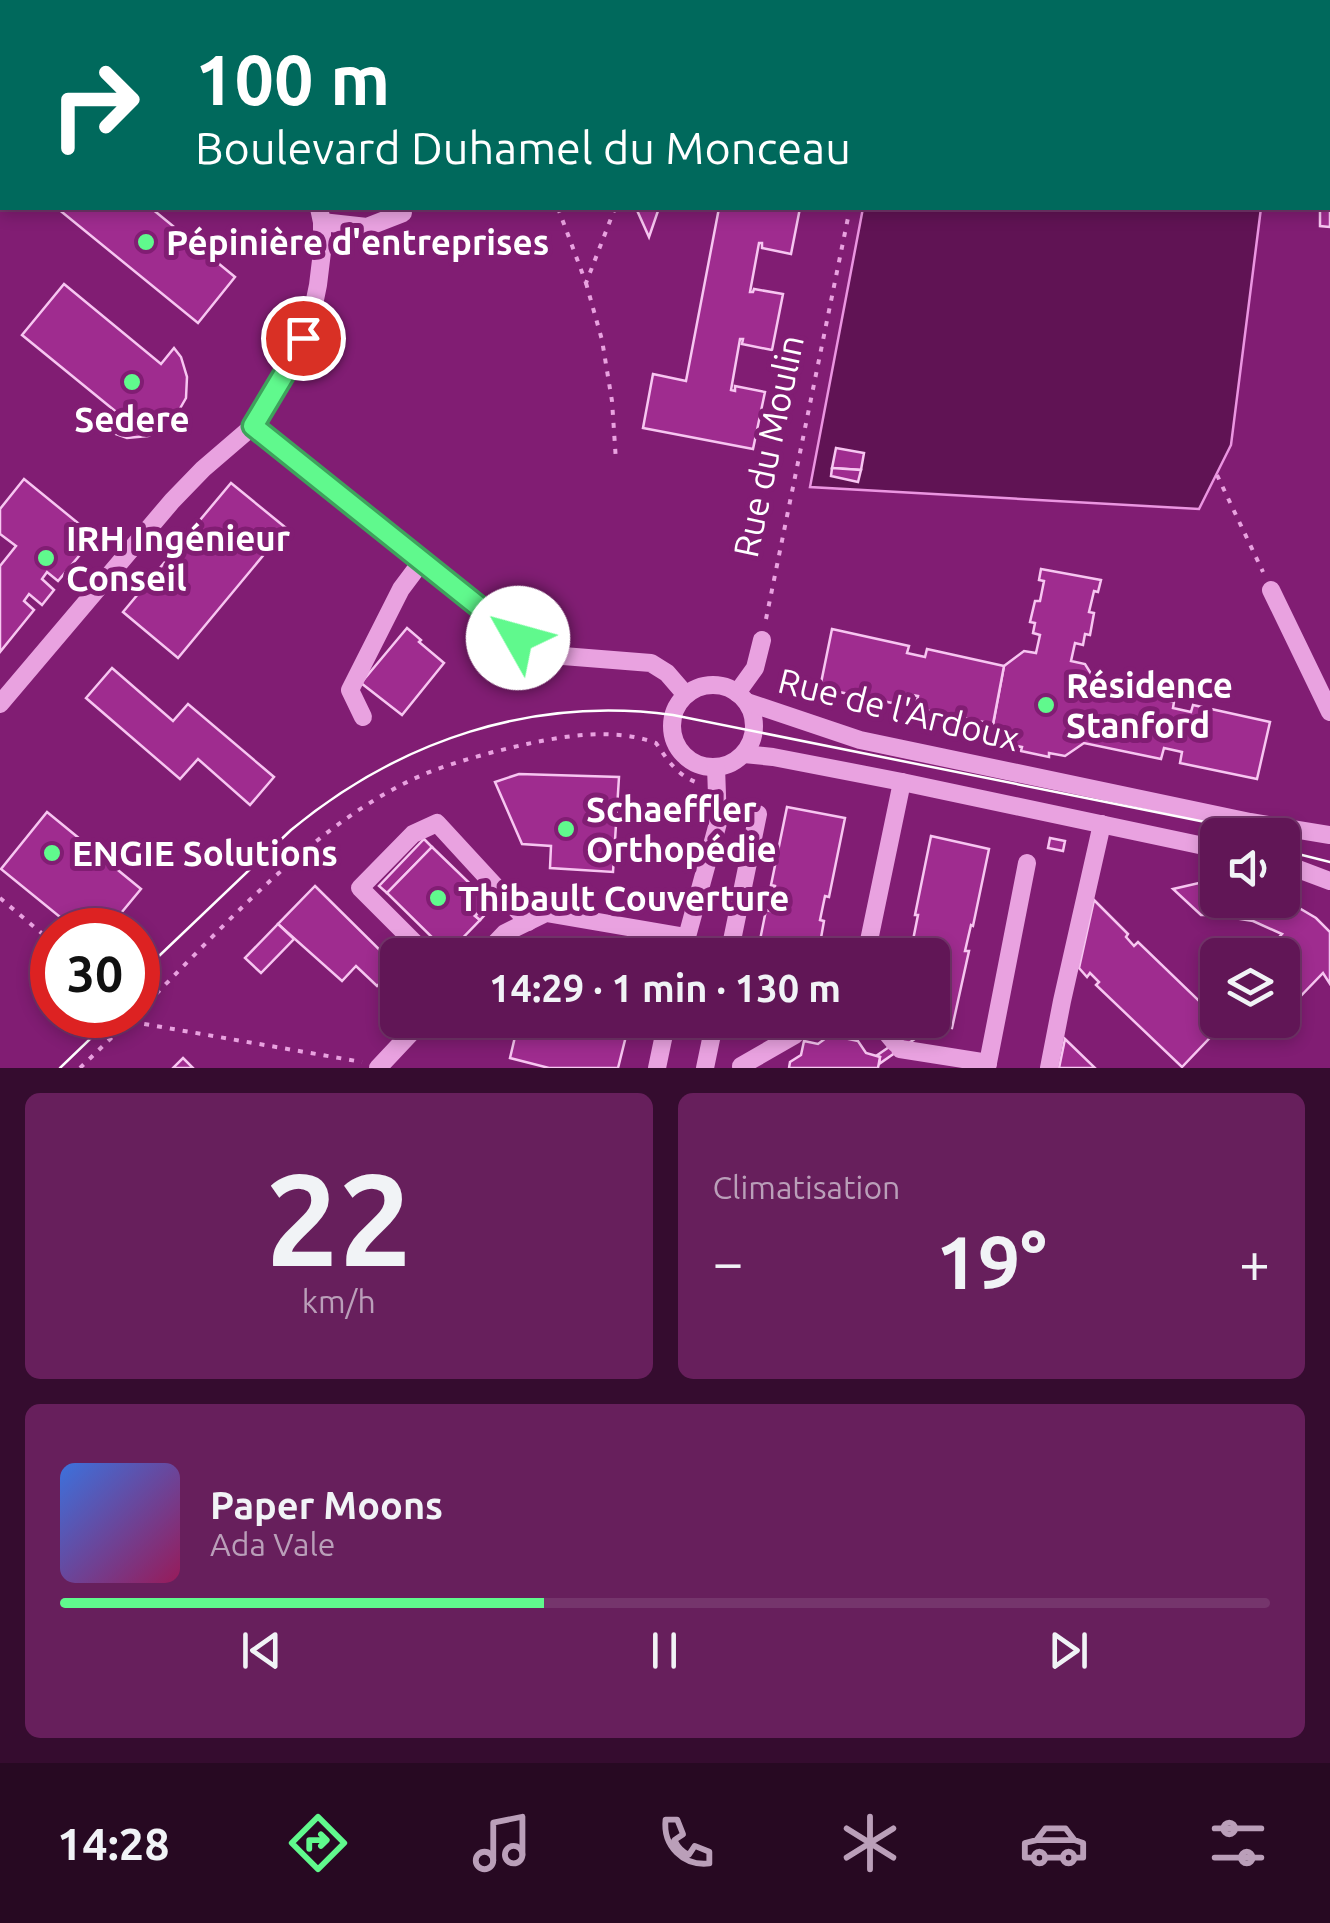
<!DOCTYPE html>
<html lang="fr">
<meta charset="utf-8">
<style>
:root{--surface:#611656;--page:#671f5c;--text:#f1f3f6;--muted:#ba9fb9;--line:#75356c;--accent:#60f98d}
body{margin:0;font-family:Ubuntu,sans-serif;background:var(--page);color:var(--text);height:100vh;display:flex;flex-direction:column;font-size:38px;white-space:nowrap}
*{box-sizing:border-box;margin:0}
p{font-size:32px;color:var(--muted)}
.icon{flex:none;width:55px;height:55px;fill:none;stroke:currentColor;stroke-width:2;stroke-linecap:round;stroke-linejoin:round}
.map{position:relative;height:1068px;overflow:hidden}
.details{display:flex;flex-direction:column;gap:25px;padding:25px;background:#350c2f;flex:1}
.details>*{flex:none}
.banner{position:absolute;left:0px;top:0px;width:1330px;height:210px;box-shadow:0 5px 15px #0003,0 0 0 2px var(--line);background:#00695c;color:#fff;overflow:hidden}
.controls{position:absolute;left:1200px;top:818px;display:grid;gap:20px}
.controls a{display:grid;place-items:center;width:100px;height:100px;border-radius:15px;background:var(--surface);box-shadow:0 5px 15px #0003,0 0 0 2px var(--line);font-size:50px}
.speed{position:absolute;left:30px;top:908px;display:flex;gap:20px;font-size:50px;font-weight:700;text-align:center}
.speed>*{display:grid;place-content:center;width:130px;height:130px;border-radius:50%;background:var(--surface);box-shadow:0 5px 15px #0003,0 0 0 2px var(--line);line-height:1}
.speed .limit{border:15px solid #d22;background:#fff;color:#111}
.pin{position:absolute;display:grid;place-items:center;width:85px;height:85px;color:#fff;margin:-42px;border:5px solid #fff;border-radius:50%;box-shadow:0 2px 10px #0007}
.me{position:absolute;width:110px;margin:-55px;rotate:308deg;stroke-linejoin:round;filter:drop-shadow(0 0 8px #0008)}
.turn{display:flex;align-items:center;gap:35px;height:210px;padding:0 30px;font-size:45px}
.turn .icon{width:130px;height:130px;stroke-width:2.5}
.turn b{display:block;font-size:70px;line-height:85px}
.big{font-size:75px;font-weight:700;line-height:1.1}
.details .card{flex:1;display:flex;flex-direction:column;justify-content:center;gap:15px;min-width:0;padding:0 35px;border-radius:15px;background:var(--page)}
.details .dial{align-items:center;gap:0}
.dial b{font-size:130px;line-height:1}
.song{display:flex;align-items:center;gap:30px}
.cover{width:120px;height:120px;border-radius:15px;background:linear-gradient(135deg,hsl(220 70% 55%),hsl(330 70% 35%))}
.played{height:10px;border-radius:5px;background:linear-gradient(90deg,var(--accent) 40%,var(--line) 40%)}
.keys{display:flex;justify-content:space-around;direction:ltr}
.heat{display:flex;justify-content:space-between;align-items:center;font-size:55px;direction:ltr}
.details .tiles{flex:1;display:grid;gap:25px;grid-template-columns:1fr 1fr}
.card:last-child{grid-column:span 2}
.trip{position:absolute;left:380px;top:938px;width:570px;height:100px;border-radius:15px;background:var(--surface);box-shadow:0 5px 15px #0003,0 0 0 2px var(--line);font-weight:700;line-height:100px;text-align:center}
.menu{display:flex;height:160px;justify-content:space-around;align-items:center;background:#270922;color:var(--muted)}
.menu .icon{width:70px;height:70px}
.menu .active{color:var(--accent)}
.menu b{font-size:45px;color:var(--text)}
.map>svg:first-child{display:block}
</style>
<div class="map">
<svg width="1330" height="1068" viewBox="0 0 1330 1068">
<rect width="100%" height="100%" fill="#811d73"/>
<g fill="#601354" stroke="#eb95e1" stroke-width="2.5">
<polygon points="902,0 1089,0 1095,2 902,2"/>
<polygon points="863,208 1261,208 1231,445 1199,509 810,487"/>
</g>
<g fill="#9f2c8f" stroke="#f7c6f1" stroke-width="2.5">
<polygon points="455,0 511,0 510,2 455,2"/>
<polygon points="558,0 729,0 729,2 571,2"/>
<polygon points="760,0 831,0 838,1 760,2"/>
<polygon points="0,1 4,2 2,111 0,116"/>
<polygon points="1328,188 1330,188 1330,227 1320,226 1320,208 1328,208"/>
<polygon points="57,208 151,208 235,277 198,323"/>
<polygon points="636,208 659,208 649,237"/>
<polygon points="719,208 800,208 791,254 762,248 762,243 759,243 750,292 753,292 754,289 783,294 772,350 742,344 743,339 740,339 731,390 735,391 735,386 765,392 753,449 643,428 653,374 686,381"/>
<polygon points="64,284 161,364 174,348 181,357 187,377 186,398 174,419 158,432 148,436 127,438 107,431 120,415 22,335"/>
<polygon points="331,332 338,334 335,346 328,345"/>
<polygon points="836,448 864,453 861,470 832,468"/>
<polygon points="832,468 861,470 858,482 831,476"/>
<polygon points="24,479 95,537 58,581 47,572 42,579 54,590 42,605 29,594 24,601 34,610 0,652 0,566 16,546 0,534 0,509"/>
<polygon points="231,483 286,528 178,658 123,612"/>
<polygon points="1041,569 1101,580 1098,592 1094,591 1089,612 1094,613 1090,635 1085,634 1083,645 1075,643 1071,661 1085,664 1098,685 1174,702 1173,708 1191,712 1193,705 1270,722 1257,779 1180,763 1182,752 1164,748 1161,759 1084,743 1065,756 1049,753 1049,757 1021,751 1022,747 1006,744 993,725 1004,666 1024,651 1036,653 1040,635 1033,633 1035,623 1030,622 1035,601 1040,601 1044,581 1039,580"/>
<polygon points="407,628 421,640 419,642 444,663 402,715 361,683"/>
<polygon points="832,629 909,646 907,653 925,657 927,649 1004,666 993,724 915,708 918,696 900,693 897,704 820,688"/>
<polygon points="112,668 173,721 188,704 274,777 250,805 198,759 180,779 86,698"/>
<polygon points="519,774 619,777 613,872 550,868 551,846 522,844 495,782"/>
<polygon points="787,807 845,818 829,897 825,896 820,920 824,921 818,955 757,955 766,910 770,911 775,886 771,885"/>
<polygon points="47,812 141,889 107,930 76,930 1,869"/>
<polygon points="931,836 989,849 973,926 971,925 965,951 969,951 952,1028 915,1020 932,1020 932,955 907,955 910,939 913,940 918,915 915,915"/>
<polygon points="1050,838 1065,841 1063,851 1048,848"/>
<polygon points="424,839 432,847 387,893 379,886"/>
<polygon points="432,847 489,902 475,916 480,920 448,953 387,893"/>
<polygon points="1218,882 1218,900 1282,900 1282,898 1316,918 1330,932 1330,984 1323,973 1294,1003 1282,991 1282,955 1262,955 1282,934 1253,921 1215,915 1201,915 1173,889 1199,883"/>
<polygon points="315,886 396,966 377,986 356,966 342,981 278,924"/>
<polygon points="1094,900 1128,934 1126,937 1134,946 1138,942 1223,1024 1182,1067 1096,985 1099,982 1090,973 1087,977 1079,968"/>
<polygon points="489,902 493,906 480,920 475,916"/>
<polygon points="278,924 294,939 261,973 245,958"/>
<polygon points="582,1020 630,1020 618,1068 549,1068 510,1058 518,1024 578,1038"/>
<polygon points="914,1020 921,1021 919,1036 879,1064 880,1057 876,1056 911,1032"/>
<polygon points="830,1035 858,1041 866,1053 880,1057 878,1068 789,1068 790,1062 801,1055 804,1041 818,1044"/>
<polygon points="1065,1039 1095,1068 1059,1068"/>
<polygon points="183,1058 193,1068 173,1068"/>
</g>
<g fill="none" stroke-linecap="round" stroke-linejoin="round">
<g stroke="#e9a2e0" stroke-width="4" stroke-dasharray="5 8" stroke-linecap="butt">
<polyline points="413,0 416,2"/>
<polyline points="90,2 91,0"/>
<polyline points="892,2 892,0"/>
<polyline points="0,205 2,201"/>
<polyline points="558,208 586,283 615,208"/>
<polyline points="586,283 602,340 612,401 616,461"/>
<polyline points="1217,475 1263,572"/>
<polyline points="766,619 850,208"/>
<polyline points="0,898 52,942"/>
<path d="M138,1012C222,929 320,815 432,771C462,760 495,751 527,744C568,735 616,728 656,743C668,761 677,775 698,783"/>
<polyline points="93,1015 362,1062"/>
<polyline points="80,1068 135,1015"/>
</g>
<g stroke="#e9a2e0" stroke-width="18">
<polyline points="119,0 123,2"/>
<polyline points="1280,0 1287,2 1302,0"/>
<polyline points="1193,2 1224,0"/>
<polyline points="322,222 367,227 403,213"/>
<polyline points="253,426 518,639 535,647 563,656 651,663 667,673 686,695"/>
<polyline points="1271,590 1330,712"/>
<circle cx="713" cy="726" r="41"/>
<polyline points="737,693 755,668 762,640"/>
<polyline points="747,702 860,740 1250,822 1330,835"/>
<polyline points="0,704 172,501 203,469 253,426 295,356 311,319 318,285 322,252 322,222 319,208"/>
<polyline points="363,717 350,690 401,589 422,561"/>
<polyline points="744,754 773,757 902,782 1218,849"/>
<polyline points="1282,863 1330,881"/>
<polyline points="427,955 360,888 413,834 437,823 528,922"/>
<polyline points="484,955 505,933 546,913 686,937"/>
<polyline points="682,955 718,823 716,767"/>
<polyline points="729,955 758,814"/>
<polyline points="866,955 902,782"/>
<polyline points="876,1020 895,1043"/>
<polyline points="801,1031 819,1020"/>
<polyline points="900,1049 988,1063"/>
<polyline points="378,1068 423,1020"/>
<polyline points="657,1068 667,1020"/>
<polyline points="705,1068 715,1020"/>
<polyline points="743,1068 741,1066 795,1035"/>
<polyline points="987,1068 1027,863"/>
<polyline points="1049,1068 1062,1001 1102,824"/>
</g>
<g stroke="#fff" stroke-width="2.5">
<polyline points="1282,850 1330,862"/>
<path d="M138,976L291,830C400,740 532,696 673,715L1270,835"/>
<polyline points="60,1068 115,1015"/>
</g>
</g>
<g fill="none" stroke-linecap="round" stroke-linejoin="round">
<g stroke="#3ea25c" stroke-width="25">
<polyline id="route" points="303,338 295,356 253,426 518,638"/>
</g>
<use href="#route" stroke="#60f98d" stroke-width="18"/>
</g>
<g fill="#60f98d" stroke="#811d73" stroke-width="4">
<circle cx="146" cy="242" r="10"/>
<circle cx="132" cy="382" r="10"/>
<circle cx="46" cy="558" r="10"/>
<circle cx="1046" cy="705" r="10"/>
<circle cx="566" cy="829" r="10"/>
<circle cx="52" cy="853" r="10"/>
<circle cx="438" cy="898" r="10"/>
</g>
<g text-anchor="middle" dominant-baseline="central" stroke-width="10" stroke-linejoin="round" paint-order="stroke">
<g font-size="35" font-weight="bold" fill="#fff" stroke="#811d73" text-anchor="start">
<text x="166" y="242">Pépinière d'entreprises</text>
<text x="132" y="419" text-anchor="middle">Sedere</text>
<text x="66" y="538">IRH Ingénieur<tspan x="66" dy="40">Conseil</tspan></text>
<text x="1066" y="685">Résidence<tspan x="1066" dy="40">Stanford</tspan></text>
<text x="586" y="809">Schaeffler<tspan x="586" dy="40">Orthopédie</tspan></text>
<text x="72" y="853">ENGIE Solutions</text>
<text x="458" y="898">Thibault Couverture</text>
</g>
<g font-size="35" fill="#fff" stroke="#811d73">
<text transform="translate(768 446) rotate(-78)">Rue du Moulin</text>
<text transform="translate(899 709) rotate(14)">Rue de l'Ardoux</text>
</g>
</g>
</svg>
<div class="controls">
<a><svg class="icon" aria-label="sound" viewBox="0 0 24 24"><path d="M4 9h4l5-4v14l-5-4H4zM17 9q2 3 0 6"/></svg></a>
<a><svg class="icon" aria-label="layers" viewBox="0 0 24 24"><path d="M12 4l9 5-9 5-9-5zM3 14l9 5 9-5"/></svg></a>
</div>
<div class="speed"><div class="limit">30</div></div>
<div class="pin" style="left:303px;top:338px;background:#d93025"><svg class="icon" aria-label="arrive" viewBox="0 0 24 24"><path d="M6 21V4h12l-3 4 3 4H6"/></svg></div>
<svg class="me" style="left:518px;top:638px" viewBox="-20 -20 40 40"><circle r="19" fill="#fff"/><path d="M0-13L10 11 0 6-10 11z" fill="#60f98d"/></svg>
<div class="trip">14:29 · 1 min · 130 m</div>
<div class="banner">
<div class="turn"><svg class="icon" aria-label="right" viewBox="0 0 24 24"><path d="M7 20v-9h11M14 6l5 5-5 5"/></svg><div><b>100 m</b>Boulevard Duhamel du Monceau</div></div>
</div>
</div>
<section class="details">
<div class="tiles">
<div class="card dial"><b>22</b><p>km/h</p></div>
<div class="card"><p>Climatisation</p>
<div class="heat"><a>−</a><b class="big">19°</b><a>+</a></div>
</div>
<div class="card">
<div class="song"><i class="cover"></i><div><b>Paper Moons</b><p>Ada Vale</p></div></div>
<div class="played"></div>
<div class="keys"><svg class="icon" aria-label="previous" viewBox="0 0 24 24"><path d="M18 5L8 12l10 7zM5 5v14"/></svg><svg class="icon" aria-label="pause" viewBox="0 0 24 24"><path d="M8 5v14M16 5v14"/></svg><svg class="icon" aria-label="next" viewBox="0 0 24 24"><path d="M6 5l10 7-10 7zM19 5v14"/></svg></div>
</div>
</div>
</section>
<nav class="menu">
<b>14:28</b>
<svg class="icon active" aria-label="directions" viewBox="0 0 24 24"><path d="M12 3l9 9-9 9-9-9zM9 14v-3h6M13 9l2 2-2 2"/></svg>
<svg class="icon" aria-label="music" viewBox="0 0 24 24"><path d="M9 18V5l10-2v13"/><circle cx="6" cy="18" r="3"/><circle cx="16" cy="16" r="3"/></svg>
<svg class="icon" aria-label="phone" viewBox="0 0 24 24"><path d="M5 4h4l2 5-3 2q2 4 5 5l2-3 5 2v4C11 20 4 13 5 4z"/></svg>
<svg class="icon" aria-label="climate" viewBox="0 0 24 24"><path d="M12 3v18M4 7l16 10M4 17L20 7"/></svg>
<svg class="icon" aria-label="car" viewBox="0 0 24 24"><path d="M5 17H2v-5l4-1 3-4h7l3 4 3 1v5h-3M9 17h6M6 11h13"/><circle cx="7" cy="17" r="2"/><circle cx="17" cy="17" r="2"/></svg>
<svg class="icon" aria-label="filters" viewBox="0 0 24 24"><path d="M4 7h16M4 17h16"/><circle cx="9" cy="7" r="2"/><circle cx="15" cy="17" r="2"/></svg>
</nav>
